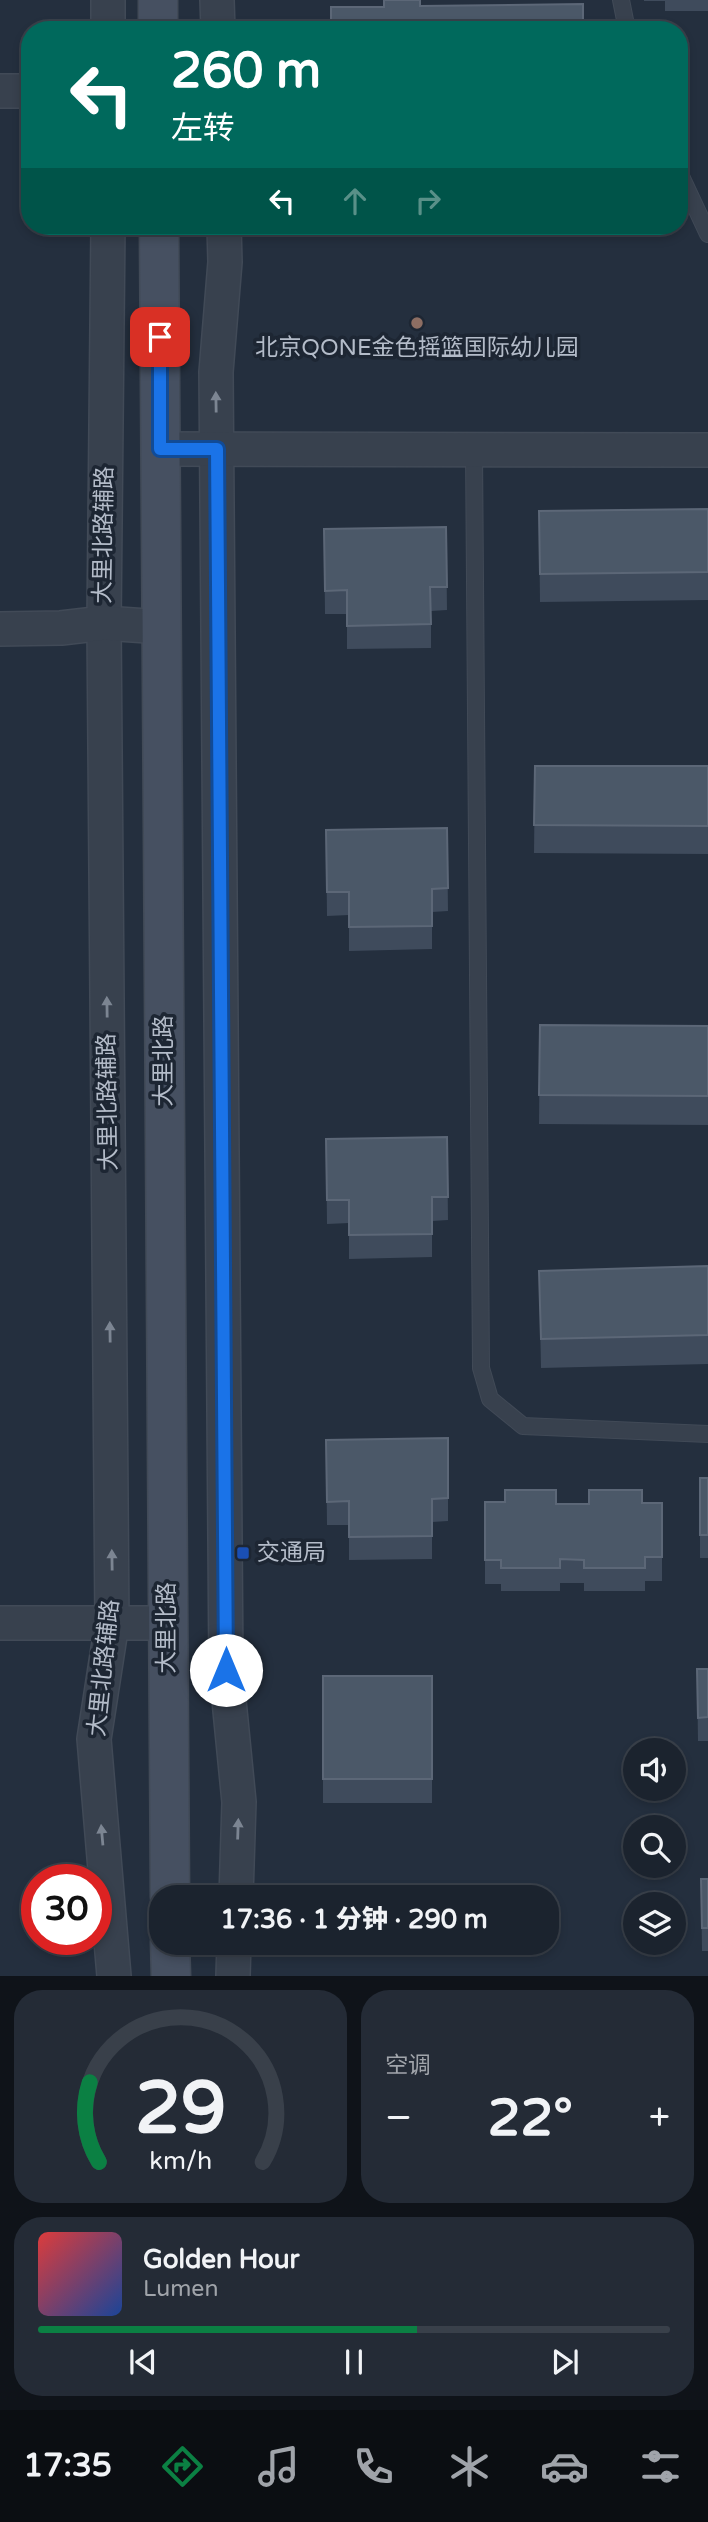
<!DOCTYPE html>
<html lang="zh">
<meta charset="utf-8">
<style>
:root{--surface:#1b232e;--page:#242b36;--text:#f1f3f6;--muted:#a0a4aa;--line:#39404a;--accent:#0b8043}
body{margin:0;font-family:"Varela Round","Noto Sans SC",sans-serif;background:var(--page);color:var(--text);height:100vh;display:flex;flex-direction:column;font-size:26px;white-space:nowrap}
*{box-sizing:border-box;margin:0}
p{font-size:23px;color:var(--muted)}
.icon{flex:none;width:38px;height:38px;fill:none;stroke:currentColor;stroke-width:2;stroke-linecap:round;stroke-linejoin:round}
.map{position:relative;height:1976px;overflow:hidden}
.side{display:flex;flex-direction:column;gap:14px;padding:14px;background:#0f1319;flex:1}
.side>*{flex:none}
.guide{position:absolute;left:21px;top:21px;width:667px;height:214px;border-radius:28px;box-shadow:0 4px 10px #0003,0 0 0 2px var(--line);background:#00695c;color:#fff;overflow:hidden}
.fabs{position:absolute;left:623px;top:1738px;display:grid;gap:14px}
.fabs a{display:grid;place-items:center;width:63px;height:63px;border-radius:50%;background:var(--surface);box-shadow:0 4px 10px #0003,0 0 0 2px var(--line);font-size:35px}
.speed{position:absolute;left:21px;top:1864px;display:flex;gap:14px;font-size:35px;font-weight:700;text-align:center}
.speed>*{display:grid;place-content:center;width:91px;height:91px;border-radius:50%;background:var(--surface);box-shadow:0 4px 10px #0003,0 0 0 2px var(--line);line-height:1}
.speed .limit{border:10px solid #d22;background:#fff;color:#111}
.pin{position:absolute;display:grid;place-items:center;width:60px;height:60px;color:#fff;margin:-30px;border-radius:14px;box-shadow:0 4px 10px #0006}
.me{position:absolute;width:77px;margin:-38px;rotate:0deg;stroke-linejoin:round;filter:drop-shadow(0 0 5px #0008)}
.turn{display:flex;align-items:center;gap:24px;height:147px;padding:0 35px;font-size:32px}
.turn .icon{width:91px;height:91px;stroke-width:2.5}
.turn b{display:block;font-size:49px;line-height:60px}
.lanes{display:flex;align-items:center;height:66px;padding:0 35px;background:#0003;justify-content:center;gap:35px;direction:ltr}
.lanes .off{opacity:.35}
.big{font-size:52px;font-weight:800;line-height:1.1}
.side .tile{flex:1;display:flex;flex-direction:column;justify-content:center;gap:10px;min-width:0;padding:0 24px;border-radius:28px;background:var(--page)}
.side .dial{align-items:center;gap:0}
.dial svg{height:182px;overflow:visible;fill:none;stroke:var(--line);stroke-width:7;stroke-linecap:round;text-anchor:middle}
.dial text{fill:var(--text);stroke:none}
.song{display:flex;align-items:center;gap:21px}
.cover{width:84px;height:84px;border-radius:10px;background:linear-gradient(135deg,hsl(0 70% 55%),hsl(220 70% 35%))}
.played{height:7px;border-radius:4px;background:linear-gradient(90deg,var(--accent) 60%,var(--line) 60%)}
.keys{display:flex;justify-content:space-around;direction:ltr}
.heat{display:flex;justify-content:space-between;align-items:center;font-size:38px;direction:ltr}
.side .tiles{flex:1;display:grid;gap:14px;grid-template-columns:1fr 1fr}
.tile:last-child{grid-column:span 2}
.trip{position:absolute;left:149px;top:1885px;width:410px;height:70px;border-radius:28px;background:var(--surface);box-shadow:0 4px 10px #0003,0 0 0 2px var(--line);font-weight:800;line-height:70px;text-align:center}
.menu{display:flex;height:112px;justify-content:space-around;align-items:center;background:#0b0e12;color:var(--muted)}
.menu .icon{width:49px;height:49px}
.menu .current{color:var(--accent)}
.menu b{font-size:32px;color:var(--text)}
.map>svg:first-child{display:block}
</style>
<div class="map">
<svg width="708" height="1976" viewBox="0 0 708 1976">
<rect width="100%" height="100%" fill="#242f3e"/>
<g fill="none" stroke-linecap="round" stroke-linejoin="round">
<g stroke="#414a57" stroke-width="18">
<g id="lane">
<polyline points="621,0 627,30"/>
<polyline points="679,172 708,234"/>
<polyline points="474,450 481,1368 490,1399 523,1426 708,1434"/>
</g>
</g>
<g stroke="#414a57" stroke-width="36">
<g id="street">
<polyline points="108,0 108,30"/>
<polyline points="217,0 218,30"/>
<polyline points="0,91 30,91"/>
<polyline points="108,226 104,623 112,1623 94,1739 114,1976"/>
<polyline points="224,226 225,262 216,372 226,1670 239,1802 236,1897"/>
<polyline points="160,449 708,450"/>
<polyline points="0,629 61,628 104,623 162,627"/>
<polyline points="0,1623 167,1623"/>
<polyline points="233,1976 234,1942"/>
</g>
</g>
<g stroke="#414a57" stroke-width="41">
<g id="secondary">
<polyline points="158,0 158,30"/>
<polyline points="159,226 170,1897"/>
<polyline points="170,1942 171,1976"/>
</g>
</g>
<use href="#lane" stroke="#38414e" stroke-width="16"/>
<use href="#street" stroke="#38414e" stroke-width="33"/>
<use href="#secondary" stroke="#465061" stroke-width="38"/>
</g>
<g fill="#3f4b5c">
<polygon points="644,0 708,0 708,11 665,11 665,1 644,1"/>
<polygon points="708,509 708,600 540,602 539,511"/>
<polygon points="446,527 447,610 431,611 431,648 347,649 347,614 325,614 324,529"/>
<polygon points="535,766 708,766 708,854 534,853"/>
<polygon points="447,828 448,911 432,912 432,949 349,951 349,915 327,916 326,830"/>
<polygon points="540,1025 708,1026 708,1125 539,1124"/>
<polygon points="447,1137 448,1220 432,1221 432,1257 349,1259 349,1223 327,1224 326,1139"/>
<polygon points="708,1266 708,1364 541,1368 539,1271"/>
<polygon points="448,1438 448,1521 432,1522 432,1559 349,1560 349,1525 327,1525 326,1440"/>
<rect x="700" y="1478" width="8" height="80"/>
<polygon points="485,1502 556,1504 662,1503 662,1581 645,1581 645,1591 584,1591 584,1583 560,1583 560,1591 501,1591 501,1584 485,1584"/>
<polygon points="697,1669 708,1669 708,1741 698,1741"/>
<rect x="323" y="1676" width="109" height="127"/>
<polygon points="701,1879 708,1879 708,1951 702,1951"/>
</g>
<g fill="#4b5868" stroke="#5c6777" stroke-width="2">
<polygon points="384,0 420,0 420,6 583,4 583,30 331,30 331,7 384,7"/>
<polygon points="708,509 708,572 540,574 539,511"/>
<polygon points="446,527 447,587 430,587 431,624 347,626 347,590 325,591 324,529"/>
<polygon points="535,766 708,766 708,826 534,825"/>
<polygon points="447,828 448,888 432,889 432,926 349,927 349,892 327,892 326,830"/>
<polygon points="540,1025 708,1026 708,1096 539,1095"/>
<polygon points="447,1137 448,1197 432,1197 432,1234 349,1235 349,1200 327,1200 326,1139"/>
<polygon points="708,1266 708,1335 541,1339 539,1271"/>
<polygon points="448,1438 448,1498 432,1499 432,1536 349,1537 349,1501 327,1502 326,1440"/>
<rect x="700" y="1478" width="8" height="57"/>
<polygon points="505,1490 556,1490 556,1504 589,1504 589,1490 642,1490 642,1503 662,1503 662,1557 645,1557 645,1568 584,1568 584,1560 560,1559 560,1568 501,1568 501,1560 485,1560 485,1502 505,1502"/>
<polygon points="697,1669 708,1669 708,1717 698,1718"/>
<rect x="323" y="1676" width="109" height="103"/>
<polygon points="701,1879 708,1879 708,1928 702,1928"/>
</g>
<defs><path id="oneway-solid" d="M-6-.8H1V-3.2L6.5 0L1 3.2V.8H-6Z" transform="scale(1.75)"/></defs>
<g fill="#7c8592">
<use href="#oneway-solid" transform="translate(216 402) rotate(-91)"/>
<use href="#oneway-solid" transform="translate(107 1007) rotate(-91)"/>
<use href="#oneway-solid" transform="translate(110 1332) rotate(-91)"/>
<use href="#oneway-solid" transform="translate(112 1560) rotate(-91)"/>
<use href="#oneway-solid" transform="translate(238 1829) rotate(-88)"/>
<use href="#oneway-solid" transform="translate(102 1835) rotate(-95)"/>
</g>
<g fill="none" stroke-linecap="round" stroke-linejoin="round">
<g stroke="#114b97" stroke-width="18">
<polyline id="route" points="160,337 160,449 217,449 226,1670"/>
</g>
<use href="#route" stroke="#1a73e8" stroke-width="12"/>
</g>
<circle fill="#8d6e63" stroke="#1d2633" stroke-width="2.5" cx="417" cy="323" r="7"/>
<rect fill="#1a4fb4" stroke="#1d2633" stroke-width="2.5" x="236" y="1546" width="14" height="14" rx="3.5"/>
<g text-anchor="middle" dominant-baseline="central" stroke-width="7" stroke-linejoin="round" paint-order="stroke">
<g font-size="23" fill="#b4bcc9" stroke="#1d2633">
<text x="417" y="348">北京QONE金色摇篮国际幼儿园</text>
<text x="257" y="1553" text-anchor="start">交通局</text>
</g>
<g font-size="23" fill="#b4bcc9" stroke="#1d2633">
<text transform="translate(104 535) rotate(-89)">大里北路辅路</text>
<text transform="translate(164 1061) rotate(-90)">大里北路</text>
<text transform="translate(108 1102) rotate(-91)">大里北路辅路</text>
<text transform="translate(167 1628) rotate(-90)">大里北路</text>
<text transform="translate(104 1668) rotate(-84)">大里北路辅路</text>
</g>
</g>
</svg>
<div class="fabs">
<a><svg class="icon" aria-label="sound" viewBox="0 0 24 24"><path d="M4 9h4l5-4v14l-5-4H4zM17 9q2 3 0 6"/></svg></a>
<a><svg class="icon" aria-label="search" viewBox="0 0 24 24"><circle cx="10" cy="10" r="6"/><path d="M15 15l6 6"/></svg></a>
<a><svg class="icon" aria-label="layers" viewBox="0 0 24 24"><path d="M12 4l9 5-9 5-9-5zM3 14l9 5 9-5"/></svg></a>
</div>
<div class="speed"><div class="limit">30</div></div>
<div class="pin" style="left:160px;top:337px;background:#d93025"><svg class="icon" aria-label="arrive" viewBox="0 0 24 24"><path d="M6 21V4h12l-3 4 3 4H6"/></svg></div>
<svg class="me" style="left:226px;top:1670px" viewBox="-20 -20 40 40"><circle r="19" fill="#fff"/><path d="M0-13L10 11 0 6-10 11z" fill="#1a73e8"/></svg>
<div class="trip">17:36 · 1 分钟 · 290 m</div>
<div class="guide">
<div class="turn"><svg class="icon" aria-label="left" viewBox="0 0 24 24"><path d="M17 20v-9H6M10 6l-5 5 5 5"/></svg><div><b>260 m</b>左转</div></div>
<div class="lanes"><svg class="icon" aria-label="left" viewBox="0 0 24 24"><path d="M17 20v-9H6M10 6l-5 5 5 5"/></svg><svg class="icon off" aria-label="ahead" viewBox="0 0 24 24"><path d="M12 20V5M6 11l6-6 6 6"/></svg><svg class="icon off" aria-label="right" viewBox="0 0 24 24"><path d="M7 20v-9h11M14 6l5 5-5 5"/></svg></div>
</div>
</div>
<section class="side">
<div class="tiles">
<div class="tile dial"><svg viewBox="0 0 100 80">
<path d="M14 69A42 42 0 1 1 86 69"/>
<path d="M14 69A42 42 0 0 1 10 34" stroke="#0b8043"/>
<text x="50" y="56" font-size="32" font-weight="700">29</text>
<text x="50" y="72" font-size="11">km/h</text>
</svg></div>
<div class="tile"><p>空调</p>
<div class="heat"><a>−</a><b class="big">22°</b><a>+</a></div>
</div>
<div class="tile">
<div class="song"><i class="cover"></i><div><b>Golden Hour</b><p>Lumen</p></div></div>
<div class="played"></div>
<div class="keys"><svg class="icon" aria-label="previous" viewBox="0 0 24 24"><path d="M18 5L8 12l10 7zM5 5v14"/></svg><svg class="icon" aria-label="pause" viewBox="0 0 24 24"><path d="M8 5v14M16 5v14"/></svg><svg class="icon" aria-label="next" viewBox="0 0 24 24"><path d="M6 5l10 7-10 7zM19 5v14"/></svg></div>
</div>
</div>
</section>
<nav class="menu">
<b>17:35</b>
<svg class="icon current" aria-label="directions" viewBox="0 0 24 24"><path d="M12 3l9 9-9 9-9-9zM9 14v-3h6M13 9l2 2-2 2"/></svg>
<svg class="icon" aria-label="music" viewBox="0 0 24 24"><path d="M9 18V5l10-2v13"/><circle cx="6" cy="18" r="3"/><circle cx="16" cy="16" r="3"/></svg>
<svg class="icon" aria-label="phone" viewBox="0 0 24 24"><path d="M5 4h4l2 5-3 2q2 4 5 5l2-3 5 2v4C11 20 4 13 5 4z"/></svg>
<svg class="icon" aria-label="climate" viewBox="0 0 24 24"><path d="M12 3v18M4 7l16 10M4 17L20 7"/></svg>
<svg class="icon" aria-label="car" viewBox="0 0 24 24"><path d="M5 17H2v-5l4-1 3-4h7l3 4 3 1v5h-3M9 17h6M6 11h13"/><circle cx="7" cy="17" r="2"/><circle cx="17" cy="17" r="2"/></svg>
<svg class="icon" aria-label="filters" viewBox="0 0 24 24"><path d="M4 7h16M4 17h16"/><circle cx="9" cy="7" r="2"/><circle cx="15" cy="17" r="2"/></svg>
</nav>
